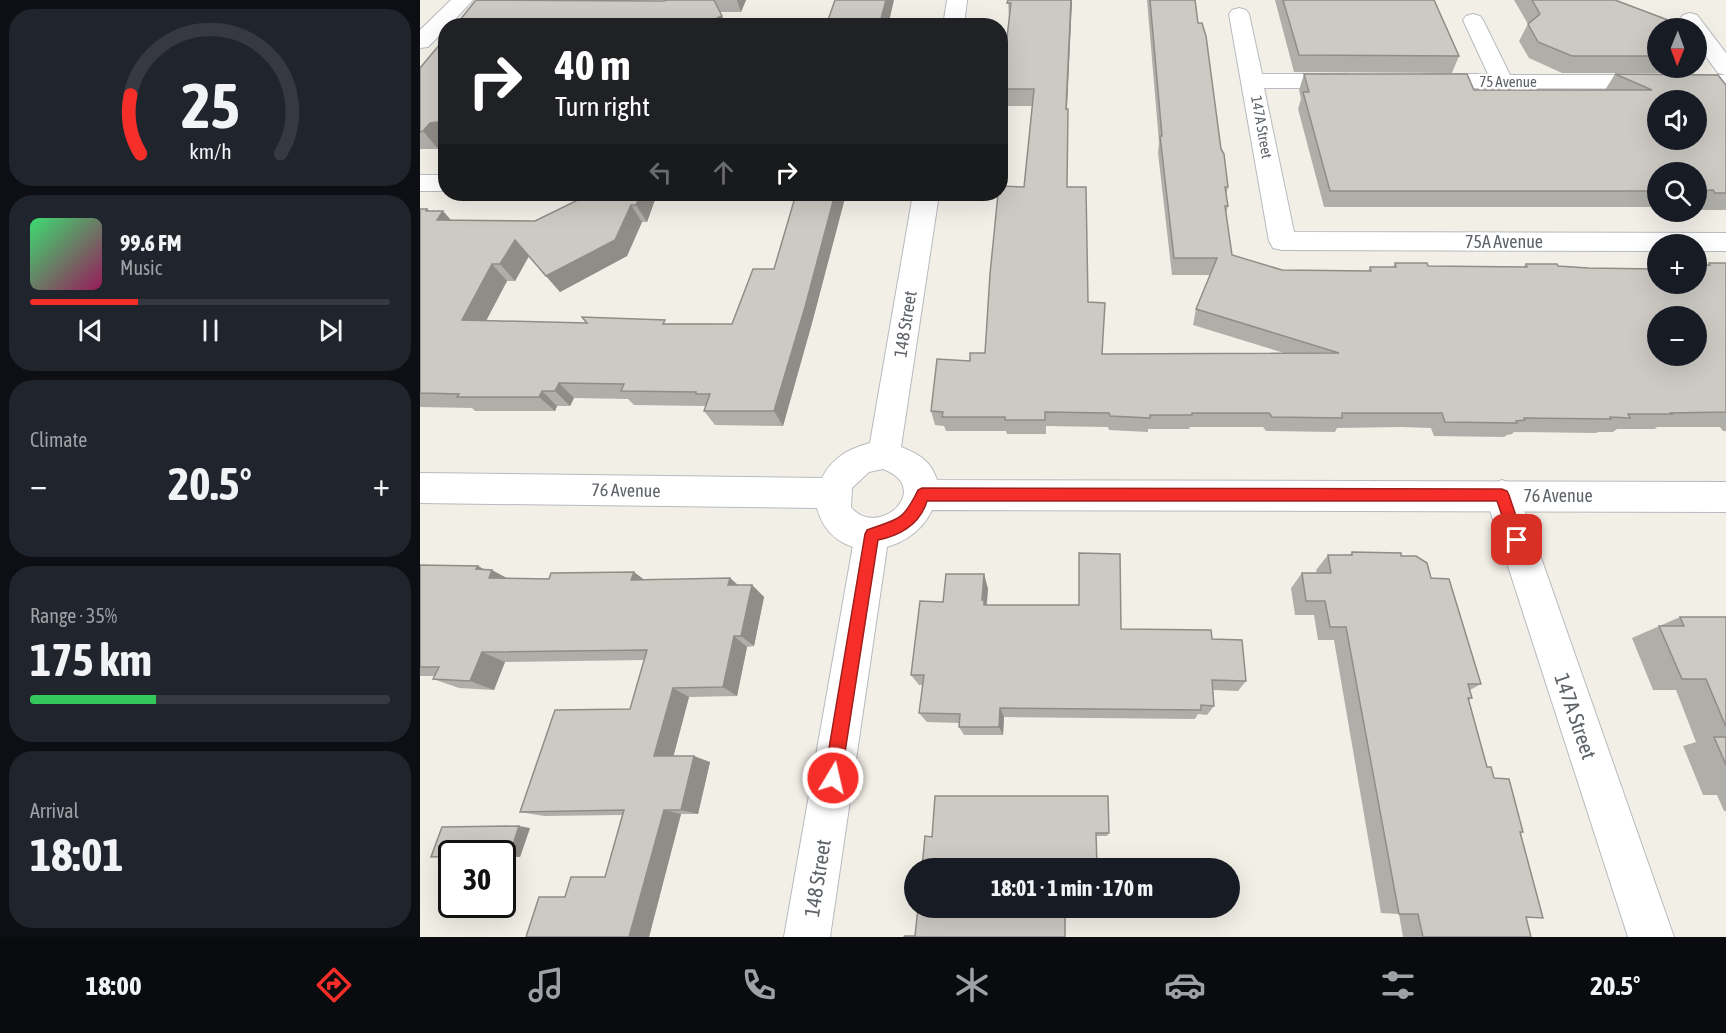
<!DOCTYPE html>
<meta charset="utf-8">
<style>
:root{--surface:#171b24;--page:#20242c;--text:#f1f3f6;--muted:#9ea1a6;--line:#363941;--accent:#f62e29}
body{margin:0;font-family:"Asap Condensed",sans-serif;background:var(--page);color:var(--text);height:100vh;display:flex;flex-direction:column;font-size:22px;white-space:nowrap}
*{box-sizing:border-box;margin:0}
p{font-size:20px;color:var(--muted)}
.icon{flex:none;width:33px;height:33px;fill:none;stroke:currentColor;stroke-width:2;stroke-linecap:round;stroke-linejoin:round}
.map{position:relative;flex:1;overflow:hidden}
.details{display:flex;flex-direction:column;gap:9px;padding:9px;background:#0d0f14;width:420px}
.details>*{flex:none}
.hud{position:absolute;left:18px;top:18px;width:570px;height:183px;border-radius:24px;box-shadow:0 6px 24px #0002;background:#202124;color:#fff;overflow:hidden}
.needle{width:39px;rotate:181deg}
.buttons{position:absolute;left:1227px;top:18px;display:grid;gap:12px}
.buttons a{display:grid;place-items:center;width:60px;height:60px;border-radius:50%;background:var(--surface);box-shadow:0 6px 24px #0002;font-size:30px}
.speed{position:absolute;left:18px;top:840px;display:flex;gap:12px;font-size:30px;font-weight:700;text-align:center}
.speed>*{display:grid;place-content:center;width:78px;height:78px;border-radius:50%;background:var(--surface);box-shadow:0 6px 24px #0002;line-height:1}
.speed .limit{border:3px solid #111;border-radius:9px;background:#fff;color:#111}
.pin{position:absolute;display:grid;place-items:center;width:51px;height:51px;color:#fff;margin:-26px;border-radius:12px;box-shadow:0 3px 9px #0006}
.me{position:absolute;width:66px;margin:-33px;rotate:9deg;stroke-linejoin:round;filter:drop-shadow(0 0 4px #0008)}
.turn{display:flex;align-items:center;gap:21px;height:126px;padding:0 18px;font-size:27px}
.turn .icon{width:78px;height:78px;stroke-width:2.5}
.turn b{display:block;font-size:42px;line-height:51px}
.lanes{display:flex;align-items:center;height:57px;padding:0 18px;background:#0003;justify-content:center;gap:30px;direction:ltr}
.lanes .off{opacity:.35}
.big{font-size:45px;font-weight:700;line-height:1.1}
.details .card{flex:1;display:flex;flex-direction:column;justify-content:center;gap:9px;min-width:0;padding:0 21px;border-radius:24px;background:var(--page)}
.details .dial{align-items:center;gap:0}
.dial svg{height:156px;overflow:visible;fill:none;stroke:var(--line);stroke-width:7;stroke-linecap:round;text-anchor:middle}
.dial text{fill:var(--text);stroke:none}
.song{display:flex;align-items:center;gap:18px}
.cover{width:72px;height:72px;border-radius:9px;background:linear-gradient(135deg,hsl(140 70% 55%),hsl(330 70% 35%))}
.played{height:6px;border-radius:3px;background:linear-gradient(90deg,var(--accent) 30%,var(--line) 30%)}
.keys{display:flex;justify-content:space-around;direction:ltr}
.heat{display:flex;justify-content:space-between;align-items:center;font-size:33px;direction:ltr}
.charge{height:9px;border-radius:4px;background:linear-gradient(90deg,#34c759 35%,var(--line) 0)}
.trip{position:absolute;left:484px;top:858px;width:336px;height:60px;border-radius:30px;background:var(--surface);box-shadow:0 6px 24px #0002;font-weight:700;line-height:60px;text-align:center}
.tab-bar{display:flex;height:96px;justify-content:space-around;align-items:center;background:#090b0e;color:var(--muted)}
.tab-bar .icon{width:42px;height:42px}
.tab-bar .selected{color:var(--accent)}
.tab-bar b{font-size:27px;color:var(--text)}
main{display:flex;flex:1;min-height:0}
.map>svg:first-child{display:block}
</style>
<main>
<section class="details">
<div class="card dial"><svg viewBox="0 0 100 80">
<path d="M14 69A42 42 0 1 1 86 69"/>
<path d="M14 69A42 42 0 0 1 9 39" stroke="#f62e29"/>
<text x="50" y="56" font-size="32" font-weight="700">25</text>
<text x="50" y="72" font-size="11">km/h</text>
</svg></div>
<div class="card">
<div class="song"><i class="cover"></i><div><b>99.6 FM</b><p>Music</p></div></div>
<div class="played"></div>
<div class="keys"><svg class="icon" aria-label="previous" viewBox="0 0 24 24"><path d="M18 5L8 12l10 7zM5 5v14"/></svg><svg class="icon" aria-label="pause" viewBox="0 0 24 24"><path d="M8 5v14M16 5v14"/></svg><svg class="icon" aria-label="next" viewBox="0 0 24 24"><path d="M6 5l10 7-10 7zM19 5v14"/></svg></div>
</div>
<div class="card"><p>Climate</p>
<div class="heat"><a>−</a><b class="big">20.5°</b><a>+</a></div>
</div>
<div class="card"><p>Range · 35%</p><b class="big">175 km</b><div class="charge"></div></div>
<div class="card"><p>Arrival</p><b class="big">18:01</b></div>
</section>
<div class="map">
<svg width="1306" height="937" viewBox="0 0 1306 937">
<rect width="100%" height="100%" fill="#f2efe7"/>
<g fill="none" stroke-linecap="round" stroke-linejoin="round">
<g stroke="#b7babf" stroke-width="2">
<g id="minor">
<polygon points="31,0 53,0 29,26 26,26 26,29 8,47 0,48 0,30"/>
<polygon points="819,8 826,10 829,14 842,74 926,74 934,76 937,81 934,86 926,88 844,88 874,232 1306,233 1306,251 1276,251 1276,244 1238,244 1238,251 862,250 853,248 849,241 809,14 812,10"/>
<polygon points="1270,13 1277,15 1306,53 1306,75 1298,73 1276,43 1276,28 1266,28 1260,19 1263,15"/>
<polygon points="1053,14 1060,16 1063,20 1090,75 1306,75 1306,89 1005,88 997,86 994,81 997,76 1005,74 1068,74 1043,20 1046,16"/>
<rect x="0" y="175" width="26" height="16"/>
<polygon points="1082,480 1094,485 1099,495 1254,937 1208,937 1065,495 1070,485"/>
<polygon points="452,518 464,523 469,534 410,937 364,937 435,534 440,523"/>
</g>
</g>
<g stroke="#b7babf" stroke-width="2">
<g id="tertiary">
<polygon points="527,0 547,0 544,26 523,26"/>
<path d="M493,194H519L481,447C499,454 511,461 517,480L1306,482V512L512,510C489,559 412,566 397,508L0,503V473L402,478C412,458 428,449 450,443ZM463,469C515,489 457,540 431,507L432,488L449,472Z"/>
</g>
</g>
<use href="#minor" fill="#fff" fill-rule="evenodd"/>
<use href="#tertiary" fill="#fff" fill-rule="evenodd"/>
</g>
<g fill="#b0aea9">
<polygon points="178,0 243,1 248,0 326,0 321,12 300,12 306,26 35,26"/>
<polygon points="588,0 652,0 647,109 647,187 668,302 682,354 864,353 773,325 776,309 791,275 752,275 738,153 739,142 727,0 775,0 778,23 808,187 806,195 808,206 806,213 812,255 862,270 948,271 950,267 973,267 975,263 1008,266 1103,267 1106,264 1168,268 1233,269 1235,267 1287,265 1289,263 1306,263 1306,431 1303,431 1300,427 1237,427 1235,429 1197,429 1193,432 1178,432 1176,433 1094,432 1092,434 1087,435 1084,437 1014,436 1011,428 981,427 917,428 915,432 846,431 843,427 770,427 769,429 728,429 728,432 689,430 688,427 626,426 626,434 587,434 586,431 526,431 524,426 515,425 511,411 550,361 565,353 604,187 612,106 583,106 581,89 589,20"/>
<polygon points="855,0 1014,0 1039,56 1032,73 874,72"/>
<polygon points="1094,0 1195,0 1238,28 1238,68 1276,68 1272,73 1142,73 1109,58 1099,41 1108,24"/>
<polygon points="26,37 26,140 24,140 18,149 0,149 0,68"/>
<polygon points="1276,46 1285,56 1276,67"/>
<polygon points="884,74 1054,90 1185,90 1195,74 1306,85 1306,210 1280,210 1279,207 1276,207 1276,172 1238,172 1238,207 904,207 878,109 881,99 879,90"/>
<polygon points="237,194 227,222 222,222 207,256 140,292 109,256 95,281 87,281 66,321 167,323 312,324 354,269 376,194 426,194 392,323 363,426 295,425 284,411 285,407 285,406 214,405 208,399 154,398 150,406 137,406 135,411 55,411 52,408 0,407 0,209 7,209 10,211 31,220 115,221 156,201"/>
<polygon points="932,552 981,556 1011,578 1061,684 1050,690 1052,698 1049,700 1067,767 1103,832 1100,832 1106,917 1111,937 983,937 979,914 961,913 914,640 898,640 894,615 875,615 871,588 882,573 897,573 896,570 908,555 930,555"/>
<polygon points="0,565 58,566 64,570 86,578 224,580 310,578 318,585 332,585 344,597 334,646 327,647 317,696 269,697 253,756 290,762 278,814 261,814 229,937 145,897 185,877 202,815 124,816 100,812 210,709 224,660 85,662 74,690 39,688 13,679 15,676 0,676"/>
<polygon points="564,574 568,589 567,605 701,629 792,639 826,681 818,691 793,690 794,706 787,715 778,714 775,719 584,717 583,735 544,735 539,727 539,723 507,722 499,713 503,685 499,685 491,675 523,602"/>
<polygon points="1260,617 1306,617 1306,811 1304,811 1297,795 1283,795 1263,746 1276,742 1256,690 1233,690 1212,638"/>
<polygon points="515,796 689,833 687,836 676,836 677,865 676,866 663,866"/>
<polygon points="110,828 100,857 82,857 82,854 32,854 32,858 11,857"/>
</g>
<g fill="#908d89">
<polygon points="317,0 326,0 321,12"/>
<polygon points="466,0 474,0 468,26 459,26"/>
<polygon points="651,0 652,0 646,126 646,109"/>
<polygon points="302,16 306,26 278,26 297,18"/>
<polygon points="23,115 26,118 26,140 24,140 18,149 3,131 10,123"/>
<polygon points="221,194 237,194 227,222 216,205"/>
<polygon points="415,194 426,194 392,323 363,426 354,411"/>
<polygon points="211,205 222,222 207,256 140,292 126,276"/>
<polygon points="7,209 17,220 23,211 38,228 21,228 6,211"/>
<polygon points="95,240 109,256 95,281 80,264"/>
<polygon points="72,264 87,281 58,336 42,320"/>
<polygon points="139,383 154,398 150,406 135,391"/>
<polygon points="122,391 137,406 135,411 119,397"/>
<polygon points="58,566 71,573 72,570 94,582 90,590 56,569"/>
<polygon points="214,572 230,584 211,580"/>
<polygon points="564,574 568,589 566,608 562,600"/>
<polygon points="310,578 323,590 308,585"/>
<polygon points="332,585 344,597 334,646 321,636"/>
<polygon points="314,636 327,647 317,696 303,687"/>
<polygon points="62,652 85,662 74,690 50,681"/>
<polygon points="253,688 269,697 252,762 234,756"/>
<polygon points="580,708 584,717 583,735 579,727"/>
<polygon points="274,756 290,762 278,814 261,810"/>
<polygon points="244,810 261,814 229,937 209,937"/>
<polygon points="99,826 110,828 100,857 89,856"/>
</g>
<g fill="#cdcac4" stroke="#908d89" stroke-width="1.5" fill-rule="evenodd">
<polygon points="56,0 243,1 248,0 294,0 302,16 297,18 298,21 278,26 35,26"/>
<polygon points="415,0 466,0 459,26 406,26"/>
<path d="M588,0H651L646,109H648L647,187H666L668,302L685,303L682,354L919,353L776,309L797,258H754L740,136H742L730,0H775L778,23H782L786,36L801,149L804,154L808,187H805L808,206H805L812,255L862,270L951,271L950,267H976L975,263H1007L1008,266L1107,267L1106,264H1137L1138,266L1168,268L1236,269L1235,267H1238V284H1276V266L1290,265L1289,263H1306V412L1251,413L1252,414H1208L1210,418L1190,417L1191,419L1104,418L1105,420L1096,421L1097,423L1025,422L1022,413H922V418L852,417L849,413H772V415H730V418L690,416L689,413L625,412V420H585V417H522L523,412L511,411L517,359L550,361V353H565L570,274L578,194H580V186L604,187L614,89H581L591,3H587ZM1238,316H1276V356H1238Z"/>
<polygon points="863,0 1014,0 1039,56 879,55"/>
<polygon points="1112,0 1195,0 1261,25 1264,28 1238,28 1238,56 1152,56 1118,42 1108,24 1120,14"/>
<polygon points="26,37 26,115 23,115 18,122 10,123 3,131 0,132 0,68"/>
<polygon points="1276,46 1285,56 1276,56"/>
<path d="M884,74H1047L1054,90H1232L1195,74L1298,75L1306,85V193H1295L1293,190L1276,191V172H1238V191H910L883,92H889ZM1238,100H1276V140H1238Z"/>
<polygon points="159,194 221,194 216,205 211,205 195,240 126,276 95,240 80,264 72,264 42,320 167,323 162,317 245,320 243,324 312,324 333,269 354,269 376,194 415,194 385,307 354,411 284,411 290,394 276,394 276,392 201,391 204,384 139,383 135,391 122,391 119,397 37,397 39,394 0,393 0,209 7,209 6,211 23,211 17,220 115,221 156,201"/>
<polygon points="932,552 981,553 981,556 996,556 1007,563 1011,578 1029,579 1061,684 1048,684 1052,698 1048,698 1067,767 1071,767 1074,778 1089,779 1103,832 1100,832 1123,918 1106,917 1111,937 1003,937 998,914 979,914 926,627 910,627 905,601 886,601 882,573 911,573 908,555 932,555"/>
<polygon points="659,553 700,554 701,629 791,630 792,639 822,640 826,681 792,680 794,706 781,705 781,710 580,708 579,727 539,727 540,714 499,713 504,675 491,675 500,601 523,602 526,574 564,574 562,600 564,600 564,605 659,605"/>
<polygon points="0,565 58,566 56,569 72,570 69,578 129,579 131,573 214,572 211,580 310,578 308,585 332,585 321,636 314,636 303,687 253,688 234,756 274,756 261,810 244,810 209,937 106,937 119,897 145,897 151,877 185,877 204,810 100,812 135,710 210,709 227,650 62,652 50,681 13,679 19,667 0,667"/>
<polygon points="1260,617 1306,617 1306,727 1286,679 1262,679 1239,626 1264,626"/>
<polygon points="1294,737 1306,737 1306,765"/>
<polygon points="515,796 688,796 689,833 676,833 677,865 663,865 663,868 502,868 505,836 512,837"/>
<polygon points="99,826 89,856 82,856 82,854 32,854 32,856 11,857 22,827"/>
<polygon points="498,908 645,908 645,937 484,937 485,936 495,936"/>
</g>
<path fill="#f62e29" stroke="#a01e1b" stroke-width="1.5" d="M502,488L1082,489L1087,491L1089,495L1104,540L1102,545L1097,547L1092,545L1077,501H507C500,524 482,535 458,540L421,778L419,784L413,786L407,784L404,778L445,534L447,530C478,518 482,523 498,490Z"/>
<g text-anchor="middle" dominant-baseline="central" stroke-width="5" stroke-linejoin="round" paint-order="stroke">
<g font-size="15" fill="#5e6369" stroke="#fff">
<text x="1088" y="81">75 Avenue</text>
<text transform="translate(842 127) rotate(80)">147A Street</text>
</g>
<g font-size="18" fill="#5e6369" stroke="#fff">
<text x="1084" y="241">75A Avenue</text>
<text transform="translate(485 324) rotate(-81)">148 Street</text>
<text transform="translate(206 490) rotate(1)">76 Avenue</text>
<text x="1138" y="495">76 Avenue</text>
</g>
<g font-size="21" fill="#5e6369" stroke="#fff">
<text transform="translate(1156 716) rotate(71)">147A Street</text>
<text transform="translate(397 878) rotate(-81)">148 Street</text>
</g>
</g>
</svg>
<div class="buttons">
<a><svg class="needle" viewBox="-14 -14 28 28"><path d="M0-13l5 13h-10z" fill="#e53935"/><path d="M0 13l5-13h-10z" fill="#9ea1a6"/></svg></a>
<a><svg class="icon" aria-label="sound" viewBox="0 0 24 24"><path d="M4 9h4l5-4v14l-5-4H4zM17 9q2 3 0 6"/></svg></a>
<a><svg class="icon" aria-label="search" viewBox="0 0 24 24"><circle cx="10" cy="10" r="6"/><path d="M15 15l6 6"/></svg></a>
<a>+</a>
<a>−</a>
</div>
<div class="speed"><div class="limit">30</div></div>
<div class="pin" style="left:1097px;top:540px;background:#d93025"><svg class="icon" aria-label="arrive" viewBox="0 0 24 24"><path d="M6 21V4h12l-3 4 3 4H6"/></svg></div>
<svg class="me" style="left:413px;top:778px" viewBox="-20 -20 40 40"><circle r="17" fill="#f62e29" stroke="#fff" stroke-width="3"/><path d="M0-11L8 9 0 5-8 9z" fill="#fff"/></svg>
<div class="trip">18:01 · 1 min · 170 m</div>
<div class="hud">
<div class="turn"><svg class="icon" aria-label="right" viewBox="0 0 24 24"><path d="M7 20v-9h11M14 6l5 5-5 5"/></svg><div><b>40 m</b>Turn right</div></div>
<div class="lanes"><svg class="icon off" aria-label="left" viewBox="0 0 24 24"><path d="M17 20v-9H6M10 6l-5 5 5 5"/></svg><svg class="icon off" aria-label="ahead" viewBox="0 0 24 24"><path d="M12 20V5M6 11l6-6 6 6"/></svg><svg class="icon" aria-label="right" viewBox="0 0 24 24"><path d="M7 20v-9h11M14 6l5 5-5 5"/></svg></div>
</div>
</div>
</main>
<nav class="tab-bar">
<b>18:00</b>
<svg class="icon selected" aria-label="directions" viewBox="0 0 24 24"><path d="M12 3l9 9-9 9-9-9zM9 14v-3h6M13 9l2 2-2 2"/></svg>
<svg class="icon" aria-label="music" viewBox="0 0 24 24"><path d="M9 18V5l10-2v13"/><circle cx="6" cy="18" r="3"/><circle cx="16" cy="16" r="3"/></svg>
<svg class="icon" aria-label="phone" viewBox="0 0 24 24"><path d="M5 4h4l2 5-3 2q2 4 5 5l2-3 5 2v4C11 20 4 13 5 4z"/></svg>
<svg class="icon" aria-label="climate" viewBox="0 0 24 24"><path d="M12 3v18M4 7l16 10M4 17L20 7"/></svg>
<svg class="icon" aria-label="car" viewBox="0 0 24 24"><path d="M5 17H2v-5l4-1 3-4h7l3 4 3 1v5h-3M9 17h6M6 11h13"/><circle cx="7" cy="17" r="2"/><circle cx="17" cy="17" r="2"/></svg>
<svg class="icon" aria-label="filters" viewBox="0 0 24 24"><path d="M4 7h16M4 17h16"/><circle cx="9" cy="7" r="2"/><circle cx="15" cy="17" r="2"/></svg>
<b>20.5°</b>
</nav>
